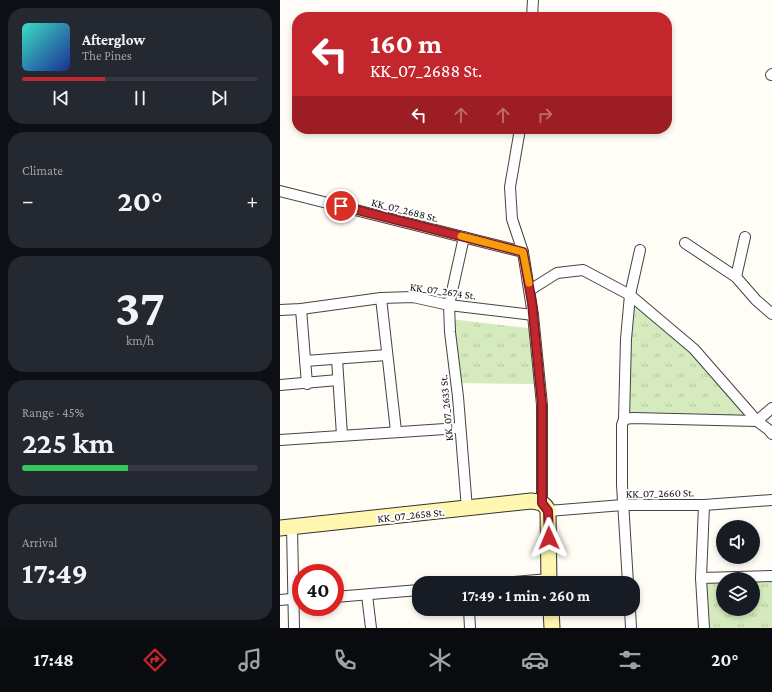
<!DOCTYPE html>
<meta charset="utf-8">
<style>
:root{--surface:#171b24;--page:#242831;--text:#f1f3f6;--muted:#9ea1a6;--line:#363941;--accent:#c4262e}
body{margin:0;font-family:"Crimson Pro",serif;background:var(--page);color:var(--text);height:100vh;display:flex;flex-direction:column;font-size:15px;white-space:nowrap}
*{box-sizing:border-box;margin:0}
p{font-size:13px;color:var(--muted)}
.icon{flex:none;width:22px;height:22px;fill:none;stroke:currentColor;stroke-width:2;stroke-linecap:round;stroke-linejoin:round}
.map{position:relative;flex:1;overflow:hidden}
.sheet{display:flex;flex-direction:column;gap:8px;padding:8px;background:#0d0f14;width:280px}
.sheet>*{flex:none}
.guide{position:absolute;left:12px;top:12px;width:380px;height:122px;border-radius:16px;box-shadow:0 2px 6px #0003;background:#c4262e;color:#fff;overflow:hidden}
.buttons{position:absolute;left:436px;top:520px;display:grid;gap:8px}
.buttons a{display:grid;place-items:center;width:44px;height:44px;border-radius:50%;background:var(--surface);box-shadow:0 2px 6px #0003;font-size:20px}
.speed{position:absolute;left:12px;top:564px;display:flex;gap:8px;font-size:20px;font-weight:700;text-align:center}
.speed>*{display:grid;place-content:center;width:52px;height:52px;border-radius:50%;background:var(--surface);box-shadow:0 2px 6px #0003;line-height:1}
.speed .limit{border:6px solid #d22;background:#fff;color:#111}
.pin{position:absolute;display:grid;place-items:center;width:34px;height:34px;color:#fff;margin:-17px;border:2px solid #fff;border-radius:50%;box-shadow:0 1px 4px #0007}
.me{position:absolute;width:44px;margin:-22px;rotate:359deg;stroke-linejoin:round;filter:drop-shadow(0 0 3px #0008)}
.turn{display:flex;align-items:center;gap:14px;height:84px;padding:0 12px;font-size:18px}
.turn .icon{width:52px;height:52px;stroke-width:2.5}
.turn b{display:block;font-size:28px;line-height:34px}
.lanes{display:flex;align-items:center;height:38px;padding:0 12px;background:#0003;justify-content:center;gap:20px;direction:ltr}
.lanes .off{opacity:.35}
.big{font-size:30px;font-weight:700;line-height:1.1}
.sheet .widget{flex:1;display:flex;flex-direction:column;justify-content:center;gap:6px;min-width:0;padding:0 14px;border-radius:16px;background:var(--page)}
.sheet .dial{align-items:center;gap:0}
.dial b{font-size:52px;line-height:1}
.song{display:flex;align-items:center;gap:12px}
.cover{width:48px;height:48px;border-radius:6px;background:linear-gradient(135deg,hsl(170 70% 55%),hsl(230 70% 35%))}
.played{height:4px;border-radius:2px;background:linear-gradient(90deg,var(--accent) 35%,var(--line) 35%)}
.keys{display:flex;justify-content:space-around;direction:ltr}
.heat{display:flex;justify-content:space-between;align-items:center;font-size:22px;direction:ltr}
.charge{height:6px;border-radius:3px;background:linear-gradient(90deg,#34c759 45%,var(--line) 0)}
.trip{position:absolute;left:132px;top:576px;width:228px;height:40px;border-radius:16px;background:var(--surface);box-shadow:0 2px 6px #0003;font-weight:700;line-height:40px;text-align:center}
.tab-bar{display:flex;height:64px;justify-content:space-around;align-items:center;background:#090b0e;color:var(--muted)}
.tab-bar .icon{width:28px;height:28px}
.tab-bar .on{color:var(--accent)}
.tab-bar b{font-size:18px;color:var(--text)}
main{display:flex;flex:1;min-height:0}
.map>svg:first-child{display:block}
</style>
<main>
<section class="sheet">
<div class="widget">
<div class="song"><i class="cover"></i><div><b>Afterglow</b><p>The Pines</p></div></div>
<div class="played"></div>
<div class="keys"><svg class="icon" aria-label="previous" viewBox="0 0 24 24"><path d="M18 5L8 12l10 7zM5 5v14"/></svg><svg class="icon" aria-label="pause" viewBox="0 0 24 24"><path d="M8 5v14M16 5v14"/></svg><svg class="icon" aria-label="next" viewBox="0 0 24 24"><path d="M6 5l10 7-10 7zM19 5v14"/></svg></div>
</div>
<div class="widget"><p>Climate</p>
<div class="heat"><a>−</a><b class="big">20°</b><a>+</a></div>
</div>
<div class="widget dial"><b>37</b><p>km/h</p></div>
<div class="widget"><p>Range · 45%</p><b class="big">225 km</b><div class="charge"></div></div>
<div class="widget"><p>Arrival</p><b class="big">17:49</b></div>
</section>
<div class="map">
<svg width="492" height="628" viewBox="0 0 492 628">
<defs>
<pattern id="park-tufts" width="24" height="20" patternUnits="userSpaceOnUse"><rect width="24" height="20" fill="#d5ebbd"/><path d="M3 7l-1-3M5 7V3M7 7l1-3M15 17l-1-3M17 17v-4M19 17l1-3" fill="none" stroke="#b6c8a1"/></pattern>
</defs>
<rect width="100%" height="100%" fill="#fffdf5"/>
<g fill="url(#park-tufts)" fill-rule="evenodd">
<polygon points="350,295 414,349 477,421 344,419"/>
<polygon points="170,319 256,329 258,384 175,383"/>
<path d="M492,576V628H424L421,578ZM443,579H473V609H443Z"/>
</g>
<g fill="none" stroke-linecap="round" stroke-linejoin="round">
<g stroke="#444" stroke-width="12">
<g id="street">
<polyline points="252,17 253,0"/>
<polyline points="491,75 492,74"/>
<polyline points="240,129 230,187 232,219 243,252 253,315 262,405 262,503"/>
<polyline points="0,191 243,252"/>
<polyline points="184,237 169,305 170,332 178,397 187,509"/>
<polyline points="405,243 456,277 476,300 492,314"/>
<polyline points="456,277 465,237"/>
<polyline points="250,290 277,273 303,270 350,295 414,349 477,421 492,408"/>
<polyline points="101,298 116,431"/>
<polyline points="21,309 27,384"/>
<polyline points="0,310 21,309 101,298 133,297 169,305 253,315"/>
<polyline points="57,359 62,435"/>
<polyline points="25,361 107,355"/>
<polyline points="0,385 58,380"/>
<polyline points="344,419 353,418 477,421 489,430 492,434"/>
<polyline points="0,440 180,428"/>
<polyline points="268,511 343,505 424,505 492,500"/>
<polyline points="12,527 14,628"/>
<polyline points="421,578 492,576"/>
<polyline points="223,583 269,579"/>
<polyline points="348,583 342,485 342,425 344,419 346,339 350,295 360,250"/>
<polyline points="87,595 91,628"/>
<polyline points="55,597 139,590"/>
<polyline points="0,600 21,598"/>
<polyline points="189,609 190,628"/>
<polyline points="350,609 351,628"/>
<polyline points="424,628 421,578 424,505"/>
</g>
</g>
<g stroke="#333" stroke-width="17">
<g id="secondary">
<path d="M0,528L251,501C260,502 265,503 268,511L269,583"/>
<polyline points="271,609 272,628"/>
</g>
</g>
<use href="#street" stroke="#fff" stroke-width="10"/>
<use href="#secondary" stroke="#fff6b0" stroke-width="15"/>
</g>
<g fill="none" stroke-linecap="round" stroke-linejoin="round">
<g stroke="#7f191e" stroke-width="10">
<polyline id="route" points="61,206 243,252 252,303 262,405 262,503 268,511 269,538"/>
</g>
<use href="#route" stroke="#c4262e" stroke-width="7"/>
<polyline stroke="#f59e0b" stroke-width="7" points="181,236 243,252 249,283"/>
</g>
<g text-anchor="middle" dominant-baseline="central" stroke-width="4" stroke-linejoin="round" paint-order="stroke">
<g font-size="11" fill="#111" stroke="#fff">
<text transform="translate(125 210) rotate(14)">KK_07_2688 St.</text>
<text transform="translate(163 291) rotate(8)">KK_07_2674 St.</text>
<text transform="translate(166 408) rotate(-95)">KK_07_2633 St.</text>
<text transform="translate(380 493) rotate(-1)">KK_07_2660 St.</text>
<text transform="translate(131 515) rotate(-6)">KK_07_2658 St.</text>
</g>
</g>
</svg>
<div class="buttons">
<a><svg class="icon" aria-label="sound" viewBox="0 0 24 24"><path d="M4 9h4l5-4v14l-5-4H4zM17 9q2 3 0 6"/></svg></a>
<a><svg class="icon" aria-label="layers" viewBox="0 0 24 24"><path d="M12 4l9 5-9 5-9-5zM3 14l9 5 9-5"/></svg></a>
</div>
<div class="speed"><div class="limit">40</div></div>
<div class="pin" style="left:61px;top:206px;background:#d93025"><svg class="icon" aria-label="arrive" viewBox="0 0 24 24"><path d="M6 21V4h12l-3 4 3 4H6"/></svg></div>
<svg class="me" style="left:269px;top:538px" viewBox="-20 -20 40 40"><path d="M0-17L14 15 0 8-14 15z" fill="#c4262e" stroke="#fff" stroke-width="4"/></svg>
<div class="trip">17:49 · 1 min · 260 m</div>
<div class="guide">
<div class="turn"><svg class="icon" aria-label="left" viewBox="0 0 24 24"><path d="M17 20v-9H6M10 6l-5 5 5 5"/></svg><div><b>160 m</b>KK_07_2688 St.</div></div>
<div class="lanes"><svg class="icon" aria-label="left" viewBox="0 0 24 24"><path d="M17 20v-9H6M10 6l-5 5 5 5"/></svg><svg class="icon off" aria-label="ahead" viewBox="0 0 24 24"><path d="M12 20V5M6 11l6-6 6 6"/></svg><svg class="icon off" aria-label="ahead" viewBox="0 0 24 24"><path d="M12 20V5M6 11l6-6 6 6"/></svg><svg class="icon off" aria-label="right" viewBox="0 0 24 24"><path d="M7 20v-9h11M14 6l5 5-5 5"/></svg></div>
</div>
</div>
</main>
<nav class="tab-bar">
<b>17:48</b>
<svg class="icon on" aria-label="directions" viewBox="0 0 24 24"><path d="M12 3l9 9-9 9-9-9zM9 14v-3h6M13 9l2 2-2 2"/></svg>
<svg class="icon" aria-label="music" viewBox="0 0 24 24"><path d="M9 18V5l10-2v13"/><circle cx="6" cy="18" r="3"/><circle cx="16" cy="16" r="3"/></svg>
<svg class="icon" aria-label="phone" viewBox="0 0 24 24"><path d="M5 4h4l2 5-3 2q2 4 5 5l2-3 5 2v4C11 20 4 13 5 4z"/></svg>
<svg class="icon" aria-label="climate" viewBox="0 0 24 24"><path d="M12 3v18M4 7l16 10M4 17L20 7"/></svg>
<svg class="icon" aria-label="car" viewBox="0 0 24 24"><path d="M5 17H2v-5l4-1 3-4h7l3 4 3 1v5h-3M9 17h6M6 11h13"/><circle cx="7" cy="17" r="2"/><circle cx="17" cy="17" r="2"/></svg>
<svg class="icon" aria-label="filters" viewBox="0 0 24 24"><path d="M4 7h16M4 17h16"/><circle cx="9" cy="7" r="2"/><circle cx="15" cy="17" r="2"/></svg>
<b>20°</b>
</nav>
